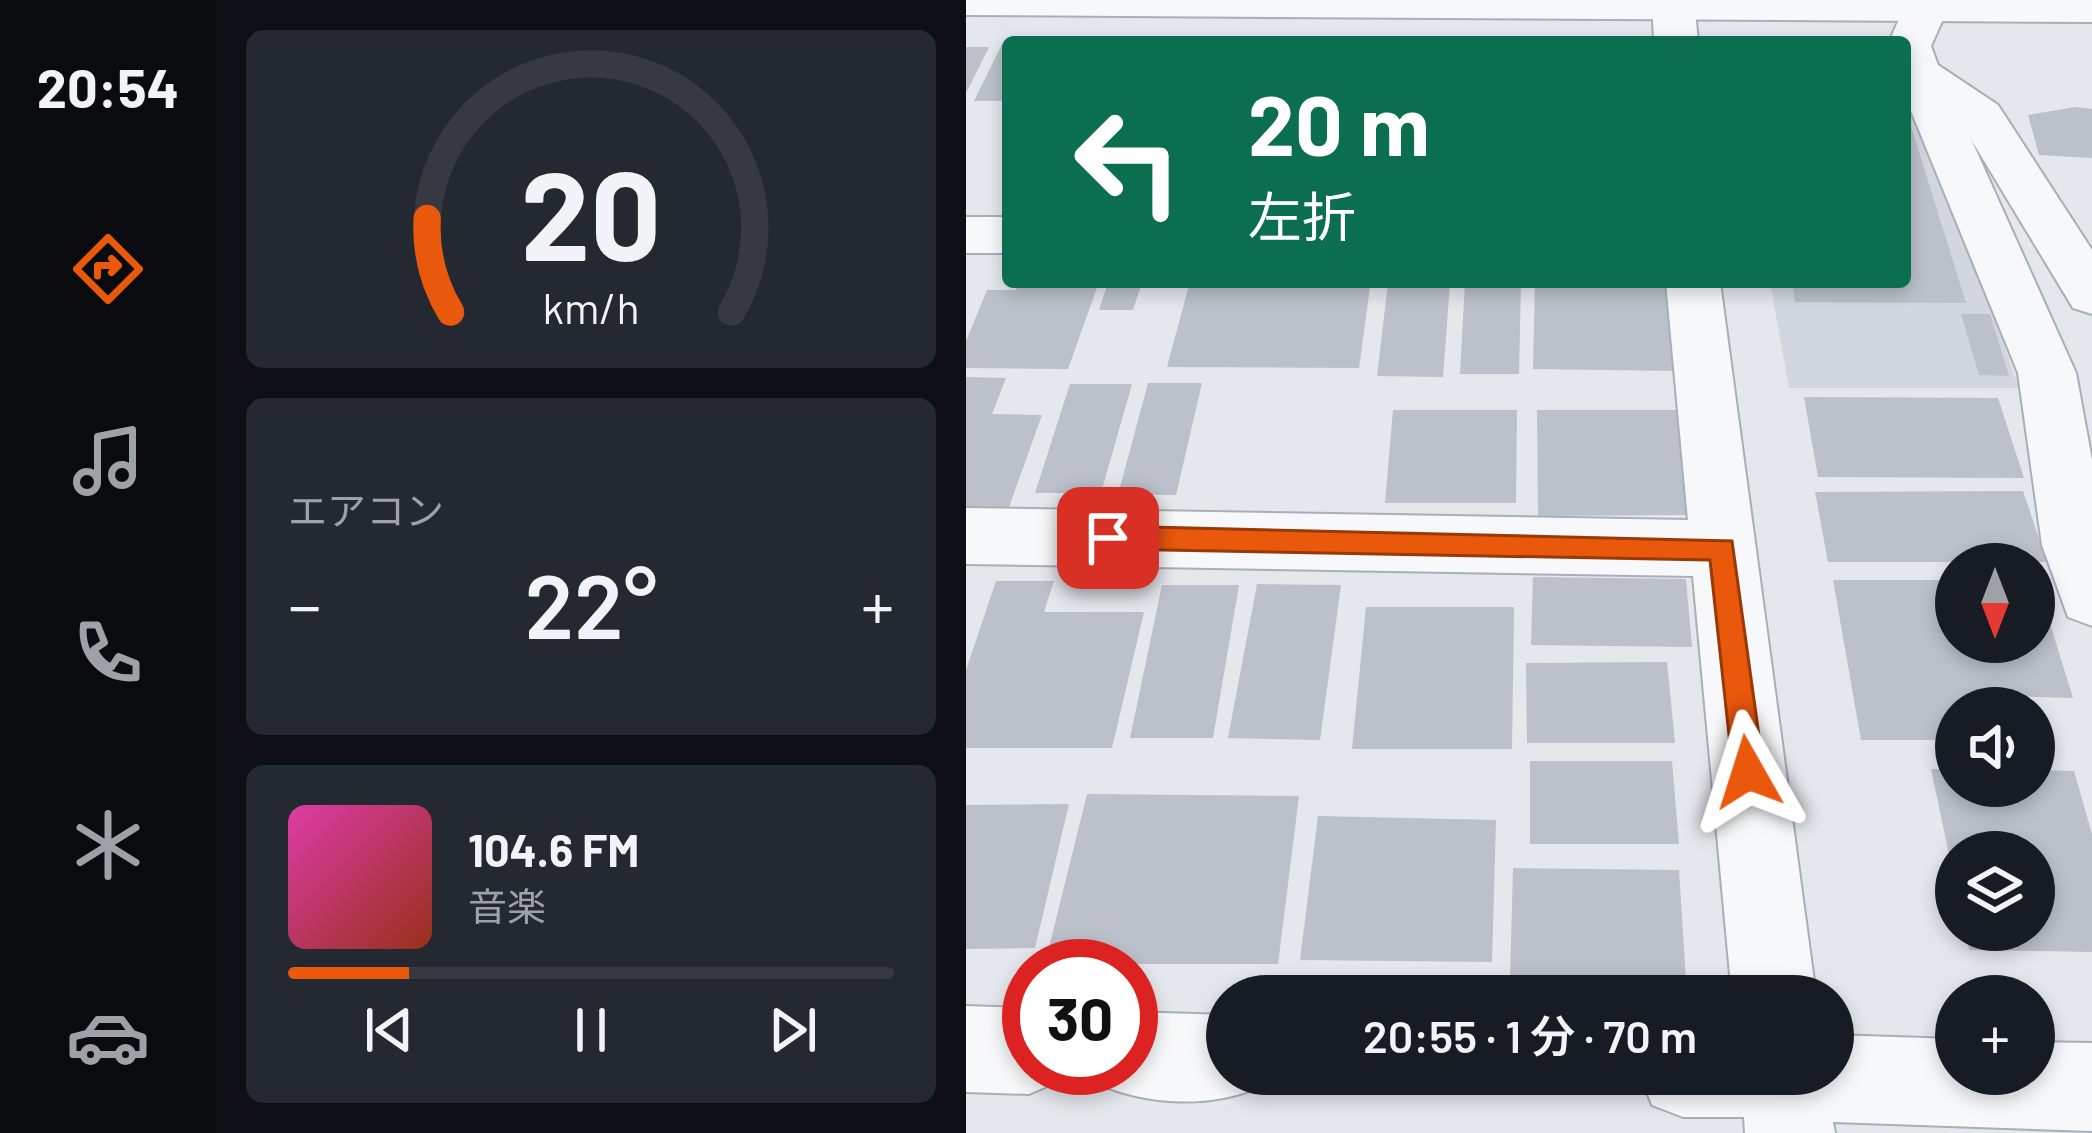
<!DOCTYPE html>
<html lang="ja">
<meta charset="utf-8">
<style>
:root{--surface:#171b24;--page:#242831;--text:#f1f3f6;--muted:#9ea1a6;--line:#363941;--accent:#ea580c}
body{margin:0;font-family:Barlow,"Noto Sans JP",sans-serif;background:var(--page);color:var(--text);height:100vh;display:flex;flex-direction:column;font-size:45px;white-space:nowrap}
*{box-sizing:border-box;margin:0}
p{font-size:39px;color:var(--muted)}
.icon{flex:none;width:66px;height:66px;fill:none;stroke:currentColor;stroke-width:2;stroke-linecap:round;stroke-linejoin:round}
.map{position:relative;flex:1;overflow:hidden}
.panel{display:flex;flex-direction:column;gap:30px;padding:30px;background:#0d0f14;width:750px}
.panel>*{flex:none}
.guide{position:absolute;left:36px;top:36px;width:909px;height:252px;border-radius:12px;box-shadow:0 6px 18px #0003;background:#0b6e4f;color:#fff;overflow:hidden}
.needle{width:78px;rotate:180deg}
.buttons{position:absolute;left:969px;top:543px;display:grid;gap:24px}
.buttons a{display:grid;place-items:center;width:120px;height:120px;border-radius:50%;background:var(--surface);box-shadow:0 6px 18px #0003;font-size:60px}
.speed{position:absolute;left:36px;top:939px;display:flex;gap:24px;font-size:60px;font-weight:700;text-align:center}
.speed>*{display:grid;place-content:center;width:156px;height:156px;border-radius:50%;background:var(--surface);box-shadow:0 6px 18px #0003;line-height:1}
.speed .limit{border:18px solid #d22;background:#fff;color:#111}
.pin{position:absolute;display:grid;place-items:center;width:102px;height:102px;color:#fff;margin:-51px;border-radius:24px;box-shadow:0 6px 18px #0006}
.me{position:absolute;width:132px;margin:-66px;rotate:354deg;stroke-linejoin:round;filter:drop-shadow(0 0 9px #0008)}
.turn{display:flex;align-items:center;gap:42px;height:252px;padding:0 48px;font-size:54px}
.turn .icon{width:156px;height:156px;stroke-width:2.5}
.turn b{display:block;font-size:84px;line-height:102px}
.big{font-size:90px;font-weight:600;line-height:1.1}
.panel .card{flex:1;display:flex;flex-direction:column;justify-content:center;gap:18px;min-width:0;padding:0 42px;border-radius:18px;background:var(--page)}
.panel .dial{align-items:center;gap:0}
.dial svg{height:312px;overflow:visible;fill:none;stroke:var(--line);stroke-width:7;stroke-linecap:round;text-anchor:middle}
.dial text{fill:var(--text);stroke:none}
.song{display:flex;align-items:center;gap:36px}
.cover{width:144px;height:144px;border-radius:18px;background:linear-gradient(135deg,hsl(320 70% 55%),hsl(10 70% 35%))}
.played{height:12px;border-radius:6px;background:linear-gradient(90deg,var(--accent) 20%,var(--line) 20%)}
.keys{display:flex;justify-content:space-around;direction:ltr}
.heat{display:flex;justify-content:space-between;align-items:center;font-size:66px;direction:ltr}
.trip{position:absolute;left:240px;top:975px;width:648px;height:120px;border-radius:60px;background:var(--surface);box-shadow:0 6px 18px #0003;font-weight:600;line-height:120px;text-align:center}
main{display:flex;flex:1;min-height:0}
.tabs{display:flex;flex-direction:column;width:216px;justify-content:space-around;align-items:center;background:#090b0e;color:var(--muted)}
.tabs .icon{width:84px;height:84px}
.tabs .on{color:var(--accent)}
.tabs b{font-size:54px;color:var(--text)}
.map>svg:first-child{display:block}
</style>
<main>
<nav class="tabs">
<b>20:54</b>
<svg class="icon on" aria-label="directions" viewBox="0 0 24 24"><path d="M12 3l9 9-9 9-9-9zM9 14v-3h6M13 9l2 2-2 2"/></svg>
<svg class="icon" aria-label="music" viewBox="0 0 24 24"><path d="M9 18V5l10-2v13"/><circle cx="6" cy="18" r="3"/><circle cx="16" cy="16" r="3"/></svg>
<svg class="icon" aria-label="phone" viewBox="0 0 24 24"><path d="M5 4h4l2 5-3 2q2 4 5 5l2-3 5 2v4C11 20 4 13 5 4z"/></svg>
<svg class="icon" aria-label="climate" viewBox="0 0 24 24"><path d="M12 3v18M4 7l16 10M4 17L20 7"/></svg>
<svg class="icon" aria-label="car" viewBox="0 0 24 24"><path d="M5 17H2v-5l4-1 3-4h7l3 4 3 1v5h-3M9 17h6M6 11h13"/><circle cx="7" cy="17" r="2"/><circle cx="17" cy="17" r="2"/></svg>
</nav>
<section class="panel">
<div class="card dial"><svg viewBox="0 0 100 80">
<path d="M14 69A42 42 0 1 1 86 69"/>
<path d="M14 69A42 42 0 0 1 8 45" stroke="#ea580c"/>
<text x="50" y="56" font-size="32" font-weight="700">20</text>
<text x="50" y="72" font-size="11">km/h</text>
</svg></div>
<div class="card"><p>エアコン</p>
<div class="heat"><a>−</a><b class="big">22°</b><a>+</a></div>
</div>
<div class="card">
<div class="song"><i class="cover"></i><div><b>104.6 FM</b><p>音楽</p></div></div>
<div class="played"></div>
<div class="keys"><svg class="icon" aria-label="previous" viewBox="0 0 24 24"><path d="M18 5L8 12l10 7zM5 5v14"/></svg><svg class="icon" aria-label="pause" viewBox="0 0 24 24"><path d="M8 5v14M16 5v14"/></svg><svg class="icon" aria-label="next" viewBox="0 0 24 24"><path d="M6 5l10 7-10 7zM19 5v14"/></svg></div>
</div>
</section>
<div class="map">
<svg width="1126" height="1133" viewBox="0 0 1126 1133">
<rect width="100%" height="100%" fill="#e4e7ec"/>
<polygon fill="#d2d6de" points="939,64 1053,388 823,388 804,282 939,282"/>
<g fill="#bbc0ca">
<polygon points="36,44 42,44 42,101 8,101"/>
<polygon points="0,47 23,47 0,93"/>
<polygon points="1110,107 1126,109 1126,158 1073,155 1062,115"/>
<polygon points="939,126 945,126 1000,303 829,302 826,282 939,282"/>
<polygon points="53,282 133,282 102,369 0,368 0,341 21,290 50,290"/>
<polygon points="142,282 176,282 167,310 133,310"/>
<polygon points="499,282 555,282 553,374 494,374"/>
<polygon points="569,282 706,282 713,371 567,369"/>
<polygon points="422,283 484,283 477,377 411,376"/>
<polygon points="223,285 404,287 393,368 201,367"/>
<polygon points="995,314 1024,314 1043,376 1013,375"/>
<polygon points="0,377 40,378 26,414 76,415 43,507 0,506"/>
<polygon points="182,383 236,383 210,495 152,495"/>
<polygon points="104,384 166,384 135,493 69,493"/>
<polygon points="838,397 1032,398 1058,478 852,477"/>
<polygon points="427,410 551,410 550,503 419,503"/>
<polygon points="571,410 712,410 724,515 572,516"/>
<polygon points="1057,491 1081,562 862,562 849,492"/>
<polygon points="1069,575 1107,698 1042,696 1046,708 990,708 990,740 895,740 867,580 990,580 990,642 1068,642"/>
<polygon points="567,577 720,579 726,647 565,645"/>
<polygon points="30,581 88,581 78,612 178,612 146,748 0,748 0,670"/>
<polygon points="291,584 375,585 354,740 262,738"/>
<polygon points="196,585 273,585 247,738 164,738"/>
<polygon points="400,607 548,607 546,749 386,749"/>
<polygon points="701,662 709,743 561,743 560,663"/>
<polygon points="564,761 706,761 713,844 564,844"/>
<polygon points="965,769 990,769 990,786 1068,786 1068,770 1108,771 1126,834 1126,952 1003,950 999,930 1068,930 1068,852 990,852 988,878"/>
<polygon points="121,794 333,796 312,964 79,964"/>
<polygon points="103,804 69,948 0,949 0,805"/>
<polygon points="352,816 530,820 526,962 334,960"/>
<polygon points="547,868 713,870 720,981 544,979"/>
</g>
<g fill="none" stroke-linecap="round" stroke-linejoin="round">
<g stroke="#a9aeb7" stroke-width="4">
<polygon id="pedestrian" points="952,58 968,62 975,72 1110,373 1126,460 1126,626 1102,617 1076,545 1052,373 939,96 939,61"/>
</g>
<g stroke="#a9aeb7" stroke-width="4">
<g id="minor">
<polygon points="686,0 728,0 732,42 688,42"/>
<polygon points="937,0 979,0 982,8 965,46 972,65 1032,105 1126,250 1126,314 1107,308 997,126 939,84 939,42 923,42 938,8"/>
<rect x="0" y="217" width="42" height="36"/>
<polygon points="700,282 754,282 850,996 766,996 727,576 0,564 0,508 722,520"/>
<polygon points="0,1006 63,1008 63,1068 99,1068 93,1081 63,1094 0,1092"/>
<path d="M165,1012L261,1015V1074H297L291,1088C244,1108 182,1105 135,1085L127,1068H165Z"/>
<polygon points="867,1035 990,1039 990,1074 1068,1074 1068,1042 1126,1043 1126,1131 867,1122 869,1133 779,1133 778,1117 717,1117 686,1105 674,1074 867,1074"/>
</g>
</g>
<g stroke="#a9aeb7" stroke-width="4">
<polygon id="tertiary" points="0,0 1126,0 1126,22 0,15"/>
</g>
<use href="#pedestrian" fill="#f7f8fa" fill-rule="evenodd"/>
<use href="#minor" fill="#f7f8fa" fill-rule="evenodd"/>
<use href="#tertiary" fill="#f7f8fa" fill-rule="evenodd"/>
</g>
<polygon fill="#ea580c" stroke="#983908" stroke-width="3" points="142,526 766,541 798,772 793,783 782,788 772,783 767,772 744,560 142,549 128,538"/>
</svg>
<div class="buttons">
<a><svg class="needle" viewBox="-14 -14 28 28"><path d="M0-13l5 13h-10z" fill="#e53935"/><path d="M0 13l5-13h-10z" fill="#9ea1a6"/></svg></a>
<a><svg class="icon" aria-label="sound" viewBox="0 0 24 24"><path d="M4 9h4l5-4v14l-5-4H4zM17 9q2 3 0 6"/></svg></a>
<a><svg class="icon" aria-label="layers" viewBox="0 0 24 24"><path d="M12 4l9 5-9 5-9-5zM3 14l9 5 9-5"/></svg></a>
<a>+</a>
</div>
<div class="speed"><div class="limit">30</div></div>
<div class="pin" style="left:142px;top:538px;background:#d93025"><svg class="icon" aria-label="arrive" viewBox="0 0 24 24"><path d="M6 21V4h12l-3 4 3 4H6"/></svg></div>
<svg class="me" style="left:782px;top:772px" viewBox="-20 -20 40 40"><path d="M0-17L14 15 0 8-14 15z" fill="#ea580c" stroke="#fff" stroke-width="4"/></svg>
<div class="trip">20:55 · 1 分 · 70 m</div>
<div class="guide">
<div class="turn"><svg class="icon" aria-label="left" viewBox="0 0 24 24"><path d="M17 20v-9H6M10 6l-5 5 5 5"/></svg><div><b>20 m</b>左折</div></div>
</div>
</div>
</main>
